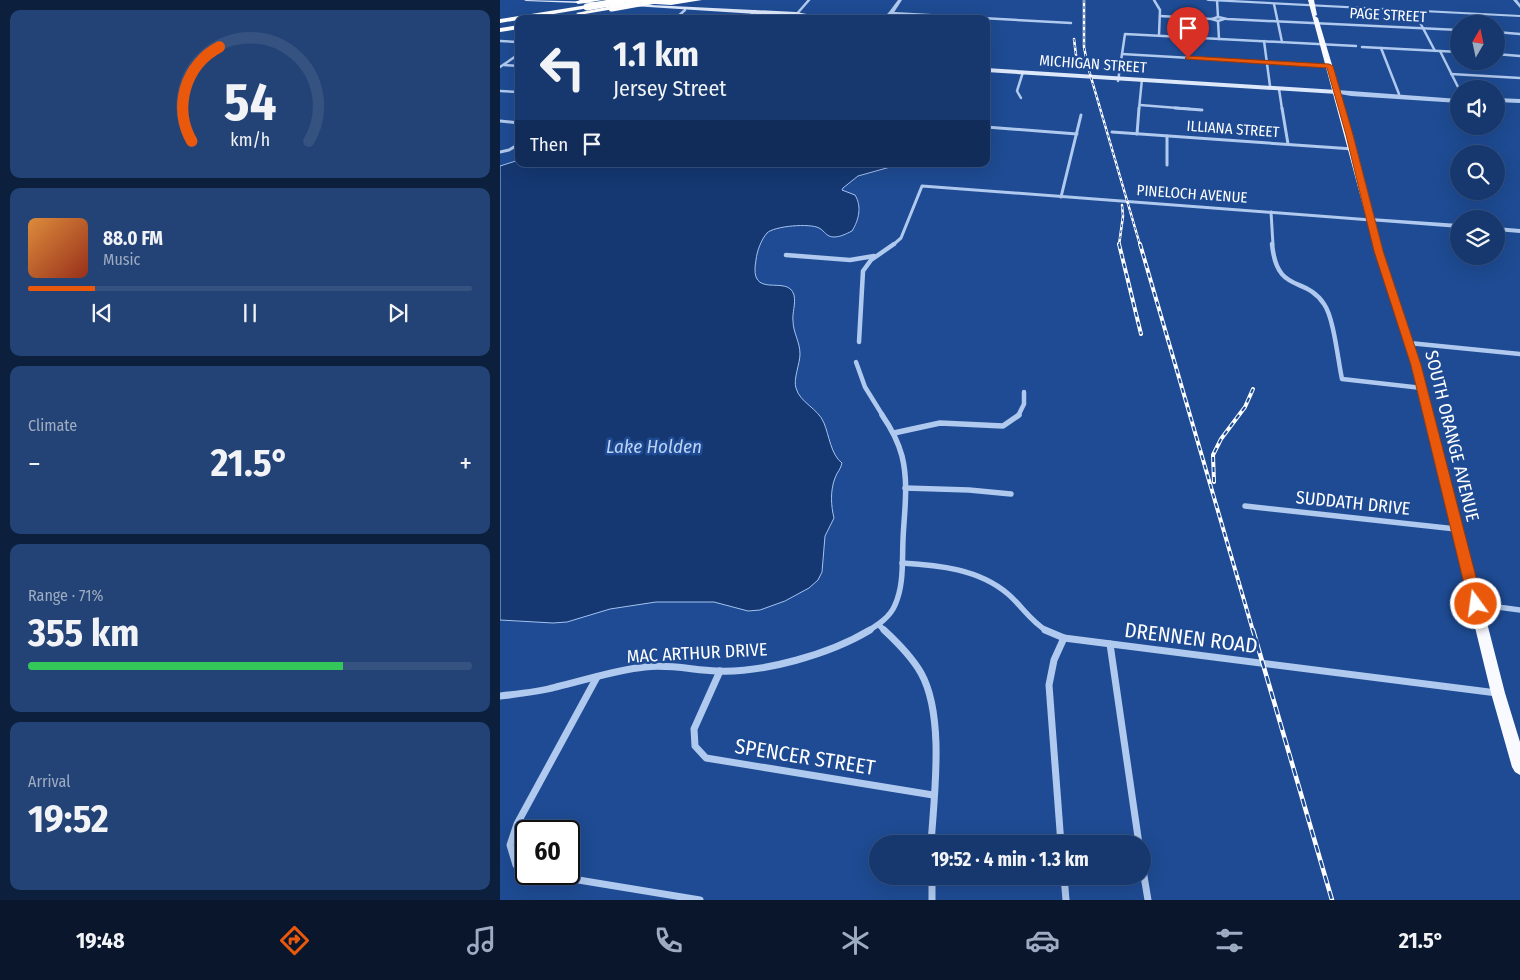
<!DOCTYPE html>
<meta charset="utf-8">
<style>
:root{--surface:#16386e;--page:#234376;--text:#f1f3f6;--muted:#9eacc2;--line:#355281;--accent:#ea580c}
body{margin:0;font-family:"Fira Sans Condensed",sans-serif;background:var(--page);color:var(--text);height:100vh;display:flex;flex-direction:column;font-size:19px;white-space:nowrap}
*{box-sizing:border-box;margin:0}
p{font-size:16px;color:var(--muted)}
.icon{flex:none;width:28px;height:28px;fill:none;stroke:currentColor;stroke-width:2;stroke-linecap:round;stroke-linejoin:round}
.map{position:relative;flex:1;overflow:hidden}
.panel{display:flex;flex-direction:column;gap:10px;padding:10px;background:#0c1f3c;width:500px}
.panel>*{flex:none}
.banner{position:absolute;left:15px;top:15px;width:475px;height:152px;border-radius:10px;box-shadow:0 5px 20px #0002,0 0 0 1px var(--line);background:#16386e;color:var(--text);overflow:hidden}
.needle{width:32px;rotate:9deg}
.controls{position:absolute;left:950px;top:15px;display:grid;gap:10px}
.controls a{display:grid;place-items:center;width:55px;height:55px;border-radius:50%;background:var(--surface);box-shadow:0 5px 20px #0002,0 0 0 1px var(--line);font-size:25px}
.speed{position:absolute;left:15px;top:820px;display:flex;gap:10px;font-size:25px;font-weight:700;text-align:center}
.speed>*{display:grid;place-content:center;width:65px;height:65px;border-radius:50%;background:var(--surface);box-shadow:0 5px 20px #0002,0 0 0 1px var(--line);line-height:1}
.speed .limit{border:2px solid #111;border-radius:8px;background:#fff;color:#111}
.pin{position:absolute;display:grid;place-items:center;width:42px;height:42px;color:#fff;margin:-51px -21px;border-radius:50% 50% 50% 0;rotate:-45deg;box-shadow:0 0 5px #0007}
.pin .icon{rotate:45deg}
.me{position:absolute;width:55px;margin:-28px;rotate:346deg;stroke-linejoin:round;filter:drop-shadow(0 0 4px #0008)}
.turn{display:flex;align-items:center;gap:18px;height:105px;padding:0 15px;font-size:22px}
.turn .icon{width:65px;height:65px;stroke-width:2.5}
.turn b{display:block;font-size:35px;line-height:42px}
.then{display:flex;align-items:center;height:48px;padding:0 15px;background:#0003;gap:10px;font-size:19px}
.big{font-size:38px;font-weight:700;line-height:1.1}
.panel .card{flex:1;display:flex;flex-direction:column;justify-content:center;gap:8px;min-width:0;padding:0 18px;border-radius:10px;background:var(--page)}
.panel .dial{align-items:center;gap:0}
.dial svg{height:130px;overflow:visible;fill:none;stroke:var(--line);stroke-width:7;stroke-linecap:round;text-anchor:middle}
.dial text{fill:var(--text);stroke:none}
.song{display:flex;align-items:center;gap:15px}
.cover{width:60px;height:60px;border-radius:8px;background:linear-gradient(135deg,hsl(30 70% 55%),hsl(10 70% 35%))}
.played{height:5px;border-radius:2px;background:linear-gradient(90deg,var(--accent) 15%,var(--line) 15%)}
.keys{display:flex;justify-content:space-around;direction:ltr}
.heat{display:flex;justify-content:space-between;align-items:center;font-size:28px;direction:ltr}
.charge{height:8px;border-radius:4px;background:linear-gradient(90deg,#34c759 71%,var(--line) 0)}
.trip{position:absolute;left:369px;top:835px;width:282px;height:50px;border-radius:25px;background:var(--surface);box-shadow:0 5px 20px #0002,0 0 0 1px var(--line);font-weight:700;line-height:50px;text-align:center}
.tab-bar{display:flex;height:80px;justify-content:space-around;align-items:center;background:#09162c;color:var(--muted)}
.tab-bar .icon{width:35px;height:35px}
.tab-bar .current{color:var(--accent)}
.tab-bar b{font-size:22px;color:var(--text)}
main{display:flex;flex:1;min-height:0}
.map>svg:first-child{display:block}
</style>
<main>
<section class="panel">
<div class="card dial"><svg viewBox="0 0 100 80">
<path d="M14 69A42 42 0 1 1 86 69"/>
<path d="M14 69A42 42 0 0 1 31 11" stroke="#ea580c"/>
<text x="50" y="56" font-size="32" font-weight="700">54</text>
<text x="50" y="72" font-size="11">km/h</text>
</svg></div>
<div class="card">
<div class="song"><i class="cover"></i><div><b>88.0 FM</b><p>Music</p></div></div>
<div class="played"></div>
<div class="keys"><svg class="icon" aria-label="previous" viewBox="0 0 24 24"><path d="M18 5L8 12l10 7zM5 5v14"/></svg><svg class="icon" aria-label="pause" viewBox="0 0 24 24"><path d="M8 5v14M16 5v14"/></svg><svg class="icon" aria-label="next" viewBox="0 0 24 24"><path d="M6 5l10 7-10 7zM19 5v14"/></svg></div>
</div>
<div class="card"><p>Climate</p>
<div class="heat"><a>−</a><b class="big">21.5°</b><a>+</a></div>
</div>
<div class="card"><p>Range · 71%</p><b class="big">355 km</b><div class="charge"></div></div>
<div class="card"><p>Arrival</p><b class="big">19:52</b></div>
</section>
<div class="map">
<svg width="1020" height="900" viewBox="0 0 1020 900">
<rect width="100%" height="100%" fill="#1e4b93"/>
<path fill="#153872" stroke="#a4c3f0" d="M19,160V164H401L358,176L343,188L342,190L355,195C362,206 359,220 352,231C346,234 340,237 334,237C326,237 325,231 319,228C310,223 274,226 267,233C261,240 257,251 256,260C248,302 288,273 294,295C296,304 292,313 293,321C293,332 300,342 300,354C300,364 293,379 296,388C300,403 318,408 324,423C329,435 331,455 342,463C341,469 337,472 335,478C330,491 331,506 334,518L325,536L322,572L318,580L309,588L285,601L260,610L248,611L214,602H156L110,609L67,622L53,623L0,620V166Z"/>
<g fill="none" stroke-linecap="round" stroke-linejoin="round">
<g stroke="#b0c9ee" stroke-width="2.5">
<polyline points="654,0 660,10 659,35"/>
<polyline points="717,0 718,17"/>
<polyline points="774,4 782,42"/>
<polyline points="914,11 935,51"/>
<polyline points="391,13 571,23"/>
<polyline points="295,16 309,0"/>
<polyline points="660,16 712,19"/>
<polyline points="175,19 185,10"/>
<polyline points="247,19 255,11"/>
<polyline points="724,19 718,21 712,19 718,17 727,19 959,30"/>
<polyline points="718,21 719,39"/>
<polyline points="996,32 1020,34"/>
<polyline points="0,41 19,42"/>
<polyline points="764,41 770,86"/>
<polyline points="862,47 959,52"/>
<polyline points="881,48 899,94"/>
<polyline points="940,51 959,89"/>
<polyline points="622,54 829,66"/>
<polyline points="996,54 1020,56"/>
<polyline points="4,65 19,66"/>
<polyline points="0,67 19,54"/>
<polyline points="951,74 1020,78"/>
<polyline points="618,81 625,34 856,46"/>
<polyline points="779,89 782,109"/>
<polyline points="0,91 19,92"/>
<polyline points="521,98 517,91 523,72"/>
<polyline points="640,105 690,109"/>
<polyline points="639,109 642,79"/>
</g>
<g stroke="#b0c9ee" stroke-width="3">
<polyline points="675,108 702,110"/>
<polyline points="782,108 788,144"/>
<polyline points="0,121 19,123"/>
<polyline points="486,127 577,134"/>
<polyline points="612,132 853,149"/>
<polyline points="637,134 639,108"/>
<polyline points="667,136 667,165"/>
<polyline points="0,152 9,150 19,144"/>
<polyline points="561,197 581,115"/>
<polyline points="771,212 773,245"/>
<polyline points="393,245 401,238 422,186 871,220"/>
</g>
<g stroke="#b0c9ee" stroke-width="4.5">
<path d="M772,244C777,295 805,275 824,304C834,318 838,361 842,379L922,388"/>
<polyline points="286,255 350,260 374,256"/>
<polyline points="359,342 363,271 371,260 394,244"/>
<polyline points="909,343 1020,354"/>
<polyline points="356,362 365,387 383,416"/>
<polyline points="518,416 524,404 524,392"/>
</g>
<g stroke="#b0c9ee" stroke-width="5.5">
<polyline points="394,433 440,423 503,426 519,415"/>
<polyline points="405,488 469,490 511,494"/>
<polyline points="745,506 956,529"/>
<path d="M402,563C438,565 479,569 508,594C522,606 530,621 547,631"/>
<polyline points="976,604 1020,610"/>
<polyline points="379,625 385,631"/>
<path d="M368,631C379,624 390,617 395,605C404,585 402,562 403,540C404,513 409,484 402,456C398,441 391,428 382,415"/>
</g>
<g stroke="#b0c9ee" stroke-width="7">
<path d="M384,630C398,643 412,657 421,673C445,716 434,796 431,844"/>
<polyline points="545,630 564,638 997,693"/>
<polyline points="610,644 639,844"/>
<polyline points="220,671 194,729 195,746 206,758 433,795"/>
<path d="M0,696C19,694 38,692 56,687C86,680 115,670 145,667C169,664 193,670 217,671C264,673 330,654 370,630"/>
<polyline points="561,844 549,685 554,660 564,638"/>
<polyline points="642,864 648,900"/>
<polyline points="26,870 16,865 10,845 17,824 97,677"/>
<polyline points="42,874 200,900"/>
<polyline points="432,876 432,900"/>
<polyline points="564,876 566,900"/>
</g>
<g fill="#b0c9ee" fill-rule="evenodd">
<polygon points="398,0 402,0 393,14 387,19 382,19 389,12"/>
<polygon points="706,0 733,0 1020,15 1020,17 708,1"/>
<polygon points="1013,0 1017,0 1020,4 1020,8"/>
<polygon points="837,90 959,99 959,103 851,96 835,93 835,91"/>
<polygon points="996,98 1020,99 1020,103 996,102"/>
<polygon points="871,218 959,224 959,228 869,221 869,219"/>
<polygon points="996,227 1020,229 1020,233 996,231"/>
</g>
<g fill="#dde8fa" fill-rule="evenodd">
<polygon points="24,0 103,2 105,3 103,4 26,1"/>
<polygon points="131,4 296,12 333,19 133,6"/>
<polygon points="486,68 837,90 840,92 837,94 486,72"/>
</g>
<polygon fill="#f8faff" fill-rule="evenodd" points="808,0 814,0 817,15 815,16 818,18 853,135 883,251 921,365 1005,693 1020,742 1020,775 1015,772 1012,767 991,693 911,365 875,251"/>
<g fill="#fff" fill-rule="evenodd">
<polygon points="80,0 103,0 78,4 75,2"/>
<polygon points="120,0 202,0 171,5 123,2"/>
<polygon points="87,5 89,8 0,23 0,19"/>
<polygon points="112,6 114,9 79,15 76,13"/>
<polygon points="19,25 19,29 0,32 0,28"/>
</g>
<g stroke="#fff" stroke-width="2.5">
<g id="rail-far2">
<polyline points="584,0 584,47 588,67 640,245"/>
<polyline points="574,39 576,55 583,68"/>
<polyline points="619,245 623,216 622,205"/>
</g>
</g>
<g stroke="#fff" stroke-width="4">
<g id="rail-far1">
<polyline points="619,244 641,334"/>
<polyline points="640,244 753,631"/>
<polyline points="714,482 713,455 721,439 745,407 753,389"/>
</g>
</g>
<g stroke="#fff" stroke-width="4.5">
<polyline id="rail" points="753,630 832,900"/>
</g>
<use href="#rail-far2" stroke="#1e4b93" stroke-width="1" stroke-dasharray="3" stroke-linecap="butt"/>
<use href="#rail-far1" stroke="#1e4b93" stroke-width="2" stroke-dasharray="5" stroke-linecap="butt"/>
<use href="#rail" stroke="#1e4b93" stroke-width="2.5" stroke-dasharray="8" stroke-linecap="butt"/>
<g stroke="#fff" stroke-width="7">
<polyline points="87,7 121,1"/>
<polyline points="112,8 156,0"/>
</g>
</g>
<polygon fill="#ea580c" stroke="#983908" points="688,56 829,64 833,66 853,135 883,251 921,365 983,604 981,608 976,610 971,608 969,604 911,365 874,251 846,135 827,68 686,59 685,58"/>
<g text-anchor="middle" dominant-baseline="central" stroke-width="5" stroke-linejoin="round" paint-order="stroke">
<g font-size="15" fill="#fff" stroke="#1e4b93">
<text transform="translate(888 15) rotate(3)">PAGE STREET</text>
<text transform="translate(593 64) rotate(4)">MICHIGAN STREET</text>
<text transform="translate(733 129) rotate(4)">ILLIANA STREET</text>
<text transform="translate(692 194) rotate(4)">PINELOCH AVENUE</text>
</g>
<g font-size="18" fill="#fff" stroke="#1e4b93">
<text transform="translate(952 436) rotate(76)">SOUTH ORANGE AVENUE</text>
<text transform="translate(853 503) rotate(6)">SUDDATH DRIVE</text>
<text transform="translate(197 653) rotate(-3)">MAC ARTHUR DRIVE</text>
</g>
<g font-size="19" font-style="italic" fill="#bdd3f5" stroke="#1e4b93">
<text x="154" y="446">Lake Holden</text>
</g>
<g font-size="21" fill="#fff" stroke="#1e4b93">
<text transform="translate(691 638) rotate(7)">DRENNEN ROAD</text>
<text transform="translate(305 757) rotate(9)">SPENCER STREET</text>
</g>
</g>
</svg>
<div class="controls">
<a><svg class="needle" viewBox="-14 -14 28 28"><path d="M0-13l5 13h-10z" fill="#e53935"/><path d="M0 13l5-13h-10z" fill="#9eacc2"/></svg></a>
<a><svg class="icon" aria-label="sound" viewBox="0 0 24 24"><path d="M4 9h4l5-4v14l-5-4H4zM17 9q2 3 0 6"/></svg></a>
<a><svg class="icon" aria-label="search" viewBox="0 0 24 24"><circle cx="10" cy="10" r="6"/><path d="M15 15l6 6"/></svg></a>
<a><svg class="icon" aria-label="layers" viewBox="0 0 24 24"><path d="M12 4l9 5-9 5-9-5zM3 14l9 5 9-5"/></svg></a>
</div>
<div class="speed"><div class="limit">60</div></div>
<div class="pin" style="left:688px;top:58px;background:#d93025"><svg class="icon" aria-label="arrive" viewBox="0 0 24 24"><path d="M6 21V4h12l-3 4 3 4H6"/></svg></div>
<svg class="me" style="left:976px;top:604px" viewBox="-20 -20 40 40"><circle r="17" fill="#ea580c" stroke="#fff" stroke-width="3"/><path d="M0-11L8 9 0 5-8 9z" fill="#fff"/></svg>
<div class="trip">19:52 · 4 min · 1.3 km</div>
<div class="banner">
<div class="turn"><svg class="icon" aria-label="left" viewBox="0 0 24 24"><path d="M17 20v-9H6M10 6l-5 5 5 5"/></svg><div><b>1.1 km</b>Jersey Street</div></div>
<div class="then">Then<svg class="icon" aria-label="arrive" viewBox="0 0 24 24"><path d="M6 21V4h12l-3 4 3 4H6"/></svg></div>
</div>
</div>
</main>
<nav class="tab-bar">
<b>19:48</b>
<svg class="icon current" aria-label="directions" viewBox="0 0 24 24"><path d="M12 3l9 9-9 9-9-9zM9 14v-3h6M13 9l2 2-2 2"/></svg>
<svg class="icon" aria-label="music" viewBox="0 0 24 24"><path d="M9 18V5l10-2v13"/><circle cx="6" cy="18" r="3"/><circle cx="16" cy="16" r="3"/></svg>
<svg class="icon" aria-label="phone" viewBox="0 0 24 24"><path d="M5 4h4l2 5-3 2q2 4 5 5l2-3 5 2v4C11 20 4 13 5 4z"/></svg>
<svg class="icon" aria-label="climate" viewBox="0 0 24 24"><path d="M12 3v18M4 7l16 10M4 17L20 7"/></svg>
<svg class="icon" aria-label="car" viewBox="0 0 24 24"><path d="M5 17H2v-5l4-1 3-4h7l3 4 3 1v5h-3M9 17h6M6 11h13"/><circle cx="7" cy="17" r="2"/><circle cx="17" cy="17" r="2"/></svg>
<svg class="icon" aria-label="filters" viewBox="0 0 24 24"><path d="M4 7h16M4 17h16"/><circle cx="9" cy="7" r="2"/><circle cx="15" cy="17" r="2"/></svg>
<b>21.5°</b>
</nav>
